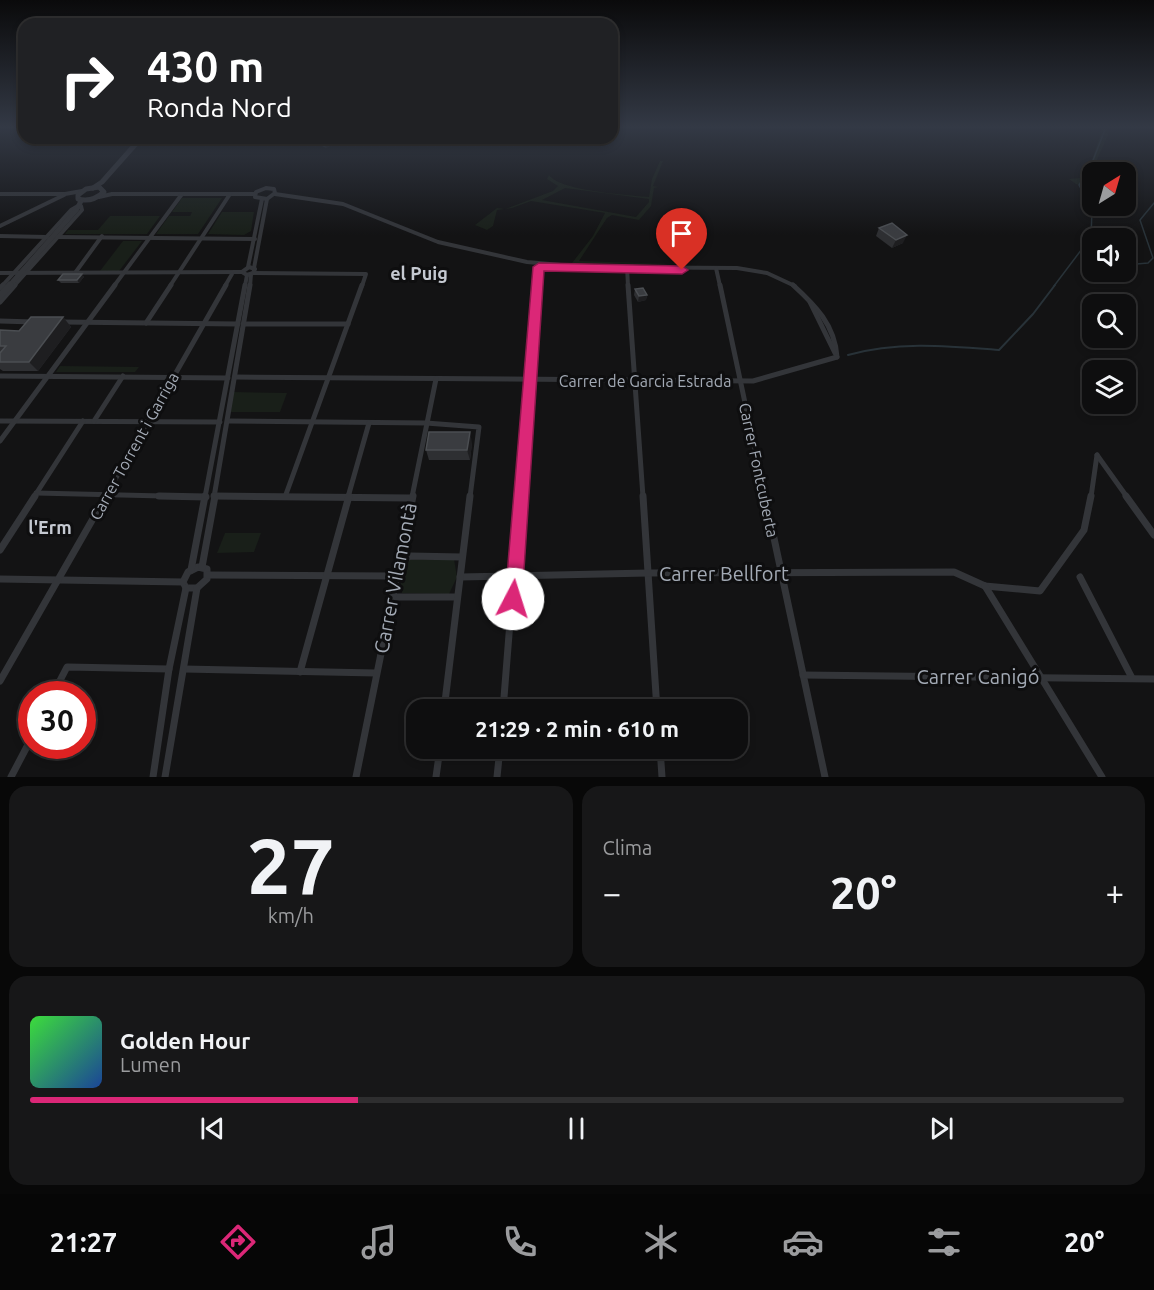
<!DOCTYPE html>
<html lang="es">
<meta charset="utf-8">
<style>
:root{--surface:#0e0e0f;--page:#171718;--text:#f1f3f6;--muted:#9b9c9e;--line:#2e2e2f;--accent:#db2777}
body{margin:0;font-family:Ubuntu,sans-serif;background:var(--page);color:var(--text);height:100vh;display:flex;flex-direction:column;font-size:22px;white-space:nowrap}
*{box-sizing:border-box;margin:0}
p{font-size:20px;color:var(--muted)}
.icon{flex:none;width:33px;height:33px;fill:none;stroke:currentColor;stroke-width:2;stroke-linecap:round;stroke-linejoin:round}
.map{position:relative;height:777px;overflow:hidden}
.drawer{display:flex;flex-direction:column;gap:9px;padding:9px;background:#080808;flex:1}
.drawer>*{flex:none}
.top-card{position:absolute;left:18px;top:18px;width:600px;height:126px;border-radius:18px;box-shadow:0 3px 9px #0003,0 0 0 2px var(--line);background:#202124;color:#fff;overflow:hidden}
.needle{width:39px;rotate:37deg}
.fabs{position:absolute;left:1082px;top:162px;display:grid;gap:12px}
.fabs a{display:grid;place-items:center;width:54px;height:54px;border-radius:12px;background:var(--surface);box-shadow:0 3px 9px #0003,0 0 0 2px var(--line);font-size:30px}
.speed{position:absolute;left:18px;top:681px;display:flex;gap:12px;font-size:30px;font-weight:700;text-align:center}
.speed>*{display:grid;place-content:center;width:78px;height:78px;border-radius:50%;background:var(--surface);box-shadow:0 3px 9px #0003,0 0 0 2px var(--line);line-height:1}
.speed .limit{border:9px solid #d22;background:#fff;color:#111}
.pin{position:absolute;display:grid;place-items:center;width:51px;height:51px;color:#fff;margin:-62px -26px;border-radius:50% 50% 50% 0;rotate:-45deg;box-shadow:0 0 6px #0007}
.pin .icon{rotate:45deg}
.me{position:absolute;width:66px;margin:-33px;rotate:5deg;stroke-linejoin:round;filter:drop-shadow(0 0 4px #0008)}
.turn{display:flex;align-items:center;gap:21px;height:126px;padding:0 30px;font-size:27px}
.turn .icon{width:78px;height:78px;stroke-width:2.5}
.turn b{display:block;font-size:42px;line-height:51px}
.big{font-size:45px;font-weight:700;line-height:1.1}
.drawer .tile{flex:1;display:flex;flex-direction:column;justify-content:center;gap:9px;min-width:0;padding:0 21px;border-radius:18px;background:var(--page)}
.drawer .dial{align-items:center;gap:0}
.dial b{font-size:78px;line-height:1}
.song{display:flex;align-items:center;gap:18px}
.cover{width:72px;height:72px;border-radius:9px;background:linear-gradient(135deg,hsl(120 70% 55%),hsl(220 70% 35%))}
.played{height:6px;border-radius:3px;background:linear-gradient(90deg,var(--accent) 30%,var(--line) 30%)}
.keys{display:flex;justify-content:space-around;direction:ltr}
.heat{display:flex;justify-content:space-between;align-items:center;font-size:33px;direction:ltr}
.drawer .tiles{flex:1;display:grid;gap:9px;grid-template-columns:1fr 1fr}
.tile:last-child{grid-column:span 2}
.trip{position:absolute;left:406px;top:699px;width:342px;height:60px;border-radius:18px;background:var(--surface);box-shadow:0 3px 9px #0003,0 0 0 2px var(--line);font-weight:700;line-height:60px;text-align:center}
.tab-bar{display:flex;height:96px;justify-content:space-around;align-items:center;background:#060606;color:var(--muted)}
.tab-bar .icon{width:42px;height:42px}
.tab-bar .selected{color:var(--accent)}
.tab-bar b{font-size:27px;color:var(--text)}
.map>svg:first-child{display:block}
</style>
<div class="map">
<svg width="1154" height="777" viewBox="0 0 1154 777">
<rect width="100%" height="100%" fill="#131314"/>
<g fill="#191f19" fill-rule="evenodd">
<polygon points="1103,127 1109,127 1108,135 1086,184 1090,188 1076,184 1069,179 1081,178 1089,169"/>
<path d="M660,161H663L653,186L658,187L654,188L651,206L639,220L612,215L607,218L579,261L673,264L704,235L705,237L674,264L572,263L593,236L605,213L531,201L512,208L497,210L493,226L487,230L475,225L497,208L505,209L553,191L558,186L547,179L549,175C560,191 628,195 649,197L652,179ZM565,188L649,199V202L636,217L542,200Z"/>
<polygon points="182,198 222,198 198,234 156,234 169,216 190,216 192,212 172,212"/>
<polygon points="222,212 254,212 251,231 244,235 208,234"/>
<polygon points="110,216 160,216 147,234 65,234 68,230 98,230"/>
<polygon points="123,241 142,241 119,271 100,271"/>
<polygon points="60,366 139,367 135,372 56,372"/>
<polygon points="233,392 287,393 280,412 230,412"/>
<polygon points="225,533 261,533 254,552 217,553"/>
<polygon points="409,559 454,559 457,577 449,594 402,593 400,576"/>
</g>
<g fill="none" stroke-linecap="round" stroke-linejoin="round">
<g stroke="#283238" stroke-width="1.5">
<polyline points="1125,265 1148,263 1153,258 1140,220 1154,203"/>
<polyline points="1054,286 1091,237 1092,210 1079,185 1090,168 1106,127"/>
</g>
<path stroke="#283238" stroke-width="2" d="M848,355C898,341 948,346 999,350L1033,314L1055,285"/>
<g stroke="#333539" stroke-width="4">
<polygon points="266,188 274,189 275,193 267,199 255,197 256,192"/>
<polyline points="0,194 65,194 82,191"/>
<polyline points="275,194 343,204 438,242 527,262 584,267 737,268 767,273 795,286"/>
<polyline points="99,197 112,194 255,194"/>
<polyline points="0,226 64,195"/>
<polyline points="0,236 47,237"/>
<polyline points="57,237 255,239"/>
<polyline points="248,267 262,199"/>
<polygon points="249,267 255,269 253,273 247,275 242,272"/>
<polyline points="627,267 628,286"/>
<polyline points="254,268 267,199"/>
<polyline points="716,268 720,286"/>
<polyline points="0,273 242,272"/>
<polyline points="75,273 102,236"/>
<polyline points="253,273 366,274 362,286"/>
<polyline points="2,286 71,210 78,206"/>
<polyline points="14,286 82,210 81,206"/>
<polyline points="114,286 182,194"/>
<polyline points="170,286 230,194"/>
<polyline points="225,286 232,274"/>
<polyline points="245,286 247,275"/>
<polyline points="250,286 251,274"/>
<polyline points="537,286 539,264"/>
</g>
<g stroke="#333539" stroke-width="5">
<polyline points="628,285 643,497"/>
<polyline points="720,285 765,497"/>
<path d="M793,285C815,305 835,325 837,357"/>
<polyline points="0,288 3,285"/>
<polyline points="0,302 15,285"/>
<polyline points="810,302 835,353"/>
<polyline points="0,321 34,322"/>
<polyline points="62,322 238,324"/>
<polyline points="146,323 171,285"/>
<polyline points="245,324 348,324"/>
<polyline points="0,376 228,378"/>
<polyline points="235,377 753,381 837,357"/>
<polyline points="0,421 220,422"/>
<polyline points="94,421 123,376"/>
<polyline points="228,421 426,423 479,427 470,497"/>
<polyline points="0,441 115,285"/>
<polyline points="1097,455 1127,497"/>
<polyline points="36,493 206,497"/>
<polyline points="214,496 350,497"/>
<polyline points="34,497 83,421"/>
<polyline points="105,497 226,285"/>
<polyline points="205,497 245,285"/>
<polyline points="214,497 250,285"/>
<polyline points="285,497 362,285"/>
<polyline points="348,497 369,423"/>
<polyline points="412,497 436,379"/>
<polyline points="520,497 537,285"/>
<polyline points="1091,497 1097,455"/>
</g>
<g stroke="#333539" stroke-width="7">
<polyline points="159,496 206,497"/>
<polyline points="214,496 410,498"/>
<polyline points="643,496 657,710"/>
<polyline points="765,496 825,777"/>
<polyline points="1126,496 1154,535"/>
<polyline points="0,550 35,496"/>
<polyline points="398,563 410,556 462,557"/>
<polygon points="198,567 207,569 207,579 197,588 186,588 183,582 188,572"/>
<polyline points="202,567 215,496"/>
<polyline points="191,570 205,496"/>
<polyline points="208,575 395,576"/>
<polyline points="460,577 648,573 954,572 985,586 1040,591 1084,530 1091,496"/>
<polyline points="1080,577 1132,678"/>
<polyline points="0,579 183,582"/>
<polyline points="985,586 1102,777"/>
<polyline points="392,597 457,597"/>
<polyline points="184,669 376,673"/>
<polyline points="300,672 349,496"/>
<polyline points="803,675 1154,679"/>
<polyline points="0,681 106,496"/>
<polyline points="53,694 67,667 169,669"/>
<polyline points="444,710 470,496"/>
<polyline points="503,710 520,496"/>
<polyline points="660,748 662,777"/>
<polyline points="11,777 32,737"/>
<polyline points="153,777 169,669 186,588"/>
<polyline points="165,777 197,588"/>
<polyline points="356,777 413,496"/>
<polyline points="436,777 440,748"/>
<polyline points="497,777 500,748"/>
</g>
<g stroke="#333539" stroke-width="5">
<path d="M99,187L104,192C96,199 88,202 78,199V195L86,189Z"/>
<polyline points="93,188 102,182 141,138"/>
<polyline points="9,286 77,209 81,201"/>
</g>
<polyline stroke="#333539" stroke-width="7" points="0,296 10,285"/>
</g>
<g fill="#2e2f32">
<polygon points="316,139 335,143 326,148 318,144"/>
<polygon points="879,228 903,243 892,248 876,236"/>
<polygon points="82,274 84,277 79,283 61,283 58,280"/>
<polygon points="635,289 647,295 646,300 638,302 634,295"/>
<polygon points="63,317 71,327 38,371 3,371 0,369 0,330 19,331"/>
<polygon points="472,443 470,460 429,460 426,450"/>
</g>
<g fill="#1e1e20">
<polygon points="333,138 335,143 326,148 324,142"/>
<polygon points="907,235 903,243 892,248 896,240"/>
<polygon points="82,274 84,277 79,283 77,280"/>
<polygon points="647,295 646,300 638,302 639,296"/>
<polygon points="63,317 71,327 38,371 29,362"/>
<polygon points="470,432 472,443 470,460 467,450"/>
</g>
<g fill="#3a3c40" stroke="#4b4e52" stroke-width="1.5">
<polygon points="318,138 332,138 324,142 316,139"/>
<polygon points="892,223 907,235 896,240 879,228"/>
<polygon points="63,274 82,274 77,280 58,280"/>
<polygon points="643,288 647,295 639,296 635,289"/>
<polygon points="31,317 63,317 29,362 0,362 0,353 6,346 0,346 0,330 19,331"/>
<polygon points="429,432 470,432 467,450 426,450"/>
</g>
<linearGradient id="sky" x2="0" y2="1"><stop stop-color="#0a0a0b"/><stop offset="0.54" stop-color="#333945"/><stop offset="1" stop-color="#333945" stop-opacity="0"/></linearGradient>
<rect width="1154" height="235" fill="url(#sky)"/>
<polygon fill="#db2777" stroke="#8e194d" stroke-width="1.5" points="539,263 682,266 688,270 682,274 544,271 522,599 519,605 513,608 507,605 505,599 533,267"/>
<g text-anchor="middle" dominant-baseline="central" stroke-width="6" stroke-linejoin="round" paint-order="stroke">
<g font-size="16" fill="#a3aab5" stroke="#0e0e0f">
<text x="645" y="381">Carrer de Garcia Estrada</text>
<text transform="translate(134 446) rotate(-61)">Carrer Torrent i Garriga</text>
<text transform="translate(759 470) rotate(78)">Carrer Fontcuberta</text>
</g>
<g font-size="18" font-weight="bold" fill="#c5c9d1" stroke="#0e0e0f">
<text x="419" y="273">el Puig</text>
<text x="50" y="527">l'Erm</text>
</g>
<g font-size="20" fill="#a3aab5" stroke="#0e0e0f">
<text x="724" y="573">Carrer Bellfort</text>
<text transform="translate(395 578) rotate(-79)">Carrer Vilamontà</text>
<text x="978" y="676">Carrer Canigó</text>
</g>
</g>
</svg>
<div class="fabs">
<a><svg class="needle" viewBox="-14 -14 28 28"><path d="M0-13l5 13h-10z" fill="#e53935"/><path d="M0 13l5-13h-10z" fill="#9b9c9e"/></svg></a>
<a><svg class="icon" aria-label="sound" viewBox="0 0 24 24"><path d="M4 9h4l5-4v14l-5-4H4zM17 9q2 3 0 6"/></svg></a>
<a><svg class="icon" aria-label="search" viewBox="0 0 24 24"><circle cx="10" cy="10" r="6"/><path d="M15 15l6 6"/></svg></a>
<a><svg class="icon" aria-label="layers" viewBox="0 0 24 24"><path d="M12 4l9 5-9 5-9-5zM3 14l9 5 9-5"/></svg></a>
</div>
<div class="speed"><div class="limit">30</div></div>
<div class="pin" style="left:682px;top:270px;background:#d93025"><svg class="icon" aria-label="arrive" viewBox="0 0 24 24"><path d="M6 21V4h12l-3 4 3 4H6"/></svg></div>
<svg class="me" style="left:513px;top:599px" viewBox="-20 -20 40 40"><circle r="19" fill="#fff"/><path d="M0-13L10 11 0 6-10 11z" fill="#db2777"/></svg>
<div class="trip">21:29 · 2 min · 610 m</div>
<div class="top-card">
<div class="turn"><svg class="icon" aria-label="right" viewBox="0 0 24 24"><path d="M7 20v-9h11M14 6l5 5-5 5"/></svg><div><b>430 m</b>Ronda Nord</div></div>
</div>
</div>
<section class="drawer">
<div class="tiles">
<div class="tile dial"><b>27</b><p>km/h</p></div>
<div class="tile"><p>Clima</p>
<div class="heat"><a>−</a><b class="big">20°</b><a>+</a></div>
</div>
<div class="tile">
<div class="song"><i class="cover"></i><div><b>Golden Hour</b><p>Lumen</p></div></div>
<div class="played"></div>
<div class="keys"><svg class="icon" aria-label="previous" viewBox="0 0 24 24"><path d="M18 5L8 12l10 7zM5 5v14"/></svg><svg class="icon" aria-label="pause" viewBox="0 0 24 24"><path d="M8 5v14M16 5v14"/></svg><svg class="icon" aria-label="next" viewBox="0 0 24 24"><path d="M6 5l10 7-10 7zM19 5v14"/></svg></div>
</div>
</div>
</section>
<nav class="tab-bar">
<b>21:27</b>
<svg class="icon selected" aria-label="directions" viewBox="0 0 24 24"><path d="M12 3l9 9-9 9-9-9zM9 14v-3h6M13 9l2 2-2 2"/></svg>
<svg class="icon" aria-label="music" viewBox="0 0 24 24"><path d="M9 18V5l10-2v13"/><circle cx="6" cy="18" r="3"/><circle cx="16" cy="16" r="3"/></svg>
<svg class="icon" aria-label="phone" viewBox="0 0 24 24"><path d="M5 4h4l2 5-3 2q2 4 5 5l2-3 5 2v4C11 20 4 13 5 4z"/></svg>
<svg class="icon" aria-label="climate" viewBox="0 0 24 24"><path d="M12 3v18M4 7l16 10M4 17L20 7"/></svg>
<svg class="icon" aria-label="car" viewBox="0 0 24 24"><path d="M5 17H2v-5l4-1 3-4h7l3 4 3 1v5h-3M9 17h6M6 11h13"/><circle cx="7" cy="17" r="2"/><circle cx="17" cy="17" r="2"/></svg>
<svg class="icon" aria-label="filters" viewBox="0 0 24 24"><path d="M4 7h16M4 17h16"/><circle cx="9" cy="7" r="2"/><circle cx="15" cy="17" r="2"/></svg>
<b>20°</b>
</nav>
